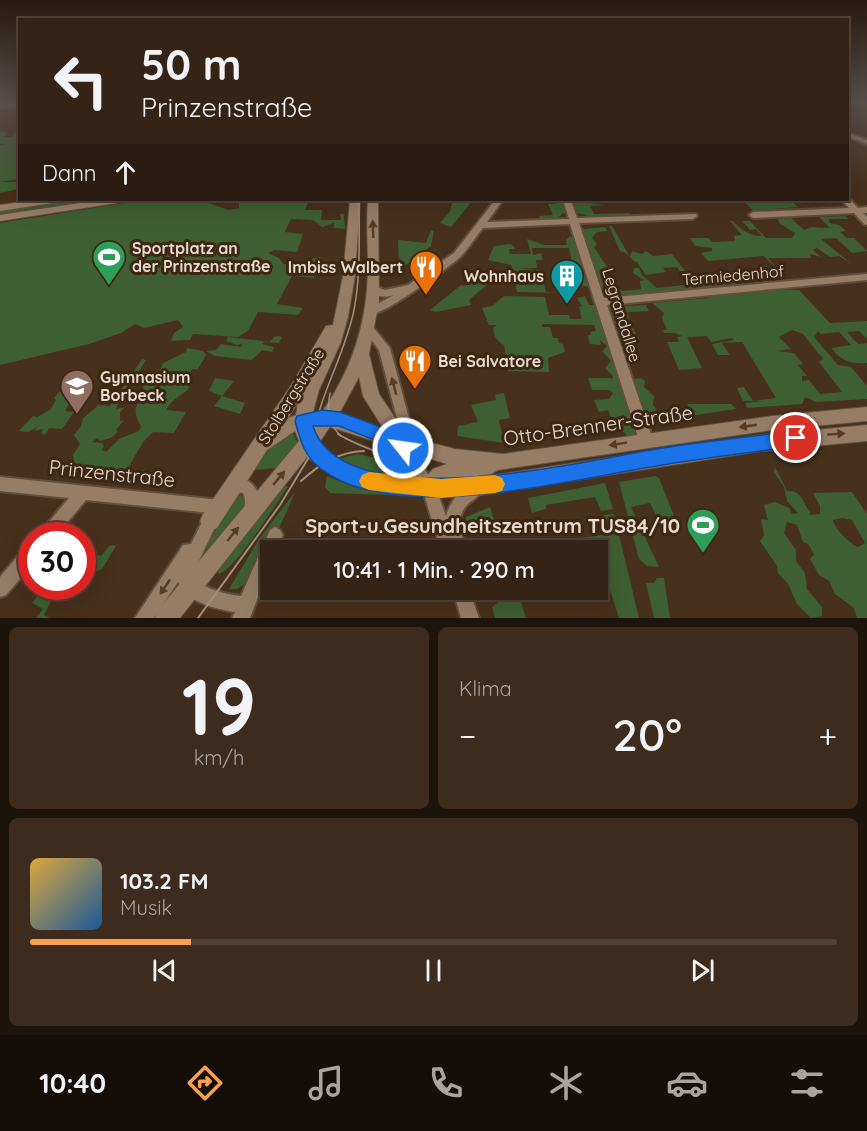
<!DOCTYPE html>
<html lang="de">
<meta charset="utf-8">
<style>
:root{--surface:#352415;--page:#3d2c1e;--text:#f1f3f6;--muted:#aaa4a0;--line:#4f4134;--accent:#fa9f4e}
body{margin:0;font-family:Quicksand,sans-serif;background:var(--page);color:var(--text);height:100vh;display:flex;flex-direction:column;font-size:22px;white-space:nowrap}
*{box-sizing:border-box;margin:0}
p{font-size:20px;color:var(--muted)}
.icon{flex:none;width:33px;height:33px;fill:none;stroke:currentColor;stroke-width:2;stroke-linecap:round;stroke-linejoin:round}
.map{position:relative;height:618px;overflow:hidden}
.panel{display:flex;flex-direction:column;gap:9px;padding:9px;background:#1d140c;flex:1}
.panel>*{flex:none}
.hud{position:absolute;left:18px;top:18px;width:831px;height:183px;border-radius:0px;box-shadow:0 6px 24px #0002,0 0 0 2px var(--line);background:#352415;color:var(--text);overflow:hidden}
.speed{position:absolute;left:18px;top:522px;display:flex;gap:12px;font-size:30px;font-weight:700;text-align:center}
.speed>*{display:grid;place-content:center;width:78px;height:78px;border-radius:50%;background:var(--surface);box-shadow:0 6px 24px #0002,0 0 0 2px var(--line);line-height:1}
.speed .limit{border:9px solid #d22;background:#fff;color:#111}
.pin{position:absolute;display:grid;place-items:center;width:51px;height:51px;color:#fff;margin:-26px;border:3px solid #fff;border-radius:50%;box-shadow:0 2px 6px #0007}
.me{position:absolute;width:66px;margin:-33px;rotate:300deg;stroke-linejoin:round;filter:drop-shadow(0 0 4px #0008)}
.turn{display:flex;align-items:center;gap:21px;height:126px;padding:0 24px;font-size:27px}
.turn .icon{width:78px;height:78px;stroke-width:2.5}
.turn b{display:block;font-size:42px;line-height:51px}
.then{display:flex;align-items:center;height:57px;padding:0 24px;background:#0003;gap:12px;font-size:22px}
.big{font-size:45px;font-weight:600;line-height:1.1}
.panel .card{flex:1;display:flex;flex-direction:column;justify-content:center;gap:9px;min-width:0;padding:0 21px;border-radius:9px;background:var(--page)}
.panel .dial{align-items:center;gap:0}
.dial b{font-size:78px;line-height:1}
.song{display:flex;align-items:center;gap:18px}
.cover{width:72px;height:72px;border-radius:9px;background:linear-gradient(135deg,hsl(40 70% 55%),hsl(210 70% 35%))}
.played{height:6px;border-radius:3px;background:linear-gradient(90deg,var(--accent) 20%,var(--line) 20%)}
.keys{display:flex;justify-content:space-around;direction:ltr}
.heat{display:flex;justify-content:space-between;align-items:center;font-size:33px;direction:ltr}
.panel .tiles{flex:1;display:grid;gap:9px;grid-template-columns:1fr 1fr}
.card:last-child{grid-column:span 2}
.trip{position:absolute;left:260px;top:540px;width:348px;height:60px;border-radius:0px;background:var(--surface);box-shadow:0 6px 24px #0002,0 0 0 2px var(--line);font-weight:600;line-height:60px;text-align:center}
.menu{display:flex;height:96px;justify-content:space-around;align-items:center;background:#150e08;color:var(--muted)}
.menu .icon{width:42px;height:42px}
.menu .on{color:var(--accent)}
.menu b{font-size:27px;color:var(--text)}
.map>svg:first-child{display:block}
</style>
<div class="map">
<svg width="867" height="618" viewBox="0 0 867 618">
<rect width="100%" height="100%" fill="#47301c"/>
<g fill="#3e5e33" fill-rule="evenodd">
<polygon points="19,127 19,179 1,182 19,182 19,189 0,193 0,145 10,144 0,144 0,131 7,133 3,137 11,137"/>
<polygon points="65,200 103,200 0,216 0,209"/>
<polygon points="143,200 206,200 208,203 229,210 239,208 239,203 249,200 335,200 335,202 308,202 305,210 322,210 321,220 341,220 340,214 344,214 345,229 334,228 334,223 322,227 313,220 291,219 285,232 303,234 297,252 275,250 268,253 279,258 283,264 303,266 306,260 321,257 314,278 292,276 277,304 303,308 298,315 258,312 248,331 238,337 193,334 190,340 171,341 174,333 183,327 178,320 144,328 135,324 121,333 89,344 0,365 0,223"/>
<polygon points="453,200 473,200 451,227 440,223 450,211"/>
<polygon points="553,200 605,200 607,202 590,203 605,205 590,206 594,214 630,213 631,215 589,216 570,211 562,214 558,218 540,219 539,216 553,215 548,204 556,204"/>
<polygon points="742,200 790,200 798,207 753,210"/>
<path d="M845,216L849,219H829L830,223L839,225L846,231L840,232L847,238H854L867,251L852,253L836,238L821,239L853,265L839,256L830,257L817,248L813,250L821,257L810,254L811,258H768L785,277L764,256L708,261L701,253L712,251V248L695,246L690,238H708L712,242L735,241L734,236L742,235L730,221H733C739,229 752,237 762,236L756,229L750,230L742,221H750L766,238H792L795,233L779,223L778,219L791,218L804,230L811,227L830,228L819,217Z"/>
<polygon points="609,226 612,226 630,257 632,251 642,254 646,251 653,256 672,254 685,271 680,271 677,267 663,268 666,272 646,275 637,262 640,261 635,262 626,253 620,251"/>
<polygon points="605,227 607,231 597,232 592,238 597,244 594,247 607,267 606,277 610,280 609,285 594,288 580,285 576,276 581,274 574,270 569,248 532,248 533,255 541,253 543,260 536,260 537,268 519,269 541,270 546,292 575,293 517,292 511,265 488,260 494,246 511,244 516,249 509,249 510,254 531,254 527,239 544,245 567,245 566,240 570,236 580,242 585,240 579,233 583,229"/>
<polygon points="431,230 434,231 431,246 402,268 399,267 398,240 426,243"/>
<polygon points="494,267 488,284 469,300 471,305 435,312 430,310 461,285 464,286 470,281 476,284"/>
<path d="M634,268H639L642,275L657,288L694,284L696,279L710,283L776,275L779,278L736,283L741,288L799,290L830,323L867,321V339L859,331L847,332L858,344L867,343V363C850,364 841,361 831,348L851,345L839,332L821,334L818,331L814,337L838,365L851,367L867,386V399L816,402L805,397L802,404L747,408L745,403L765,401H743L737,388L744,387L753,401L776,398L742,342L722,343L730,355H718L712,344L734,340L732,338L711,342L707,336L687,337L702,368L679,370L667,342H679L677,337L682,336L675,333H664L663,330H667L662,318L664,313L652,303L708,298L712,294L729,295L713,286V289L703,291L694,288L621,298L613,291L612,285L623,291L641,289L640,281L644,280L633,273ZM792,330L803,334L823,359L819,362L842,392L820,394L809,380L802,381V376H807L798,365L803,364L794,353L777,351L791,349L779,337Z"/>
<path d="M504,296L545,297L549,315H569L570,319H582L579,307L582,306L577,298L585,296L589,305H599L605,308L609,324V302L621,301L625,306L646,305L649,311L628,312L629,321H623L631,325L639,338L634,342L625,340L613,344L611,349L617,352L615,360L630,370L628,392L634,404L630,410L642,406L634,397L630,380L641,378L645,381L644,387L654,396L653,405L659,414L655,415L657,418H643L638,411L632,413L630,417L640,429L637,435L628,436L621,430H616L608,410L599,412L594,400L609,399L613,393L609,390H592L588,378H611L612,380L613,376L605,368L611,361L602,351L607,346L600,340L601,345L590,344L588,336L591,334L590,332L596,331L594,325L542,324V327H550L553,338H558L559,343L563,344L565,352L548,358L549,372L508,371L504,345C497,341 494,337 493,328L497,325H489L482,308L492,306Z"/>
<polygon points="279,336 282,337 279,343 264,342 262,344 274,347 272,352 262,350 252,360 215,356 206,351 216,350 221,344 241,347 242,344 237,345 226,341 228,337 270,342 274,337"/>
<path d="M187,348L203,351L206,355L198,369H192L186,385L190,387C183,396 172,398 166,410L186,412L174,433L153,432L143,442L128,468L132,472L138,470L157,472L154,477L129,476L118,481L98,476L81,479L75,475L74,466L71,465L74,460L73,455L80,444L74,435L81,426L83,418L99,405L110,406L142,359L146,360L118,404L116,409L125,407L120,412V421L124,420L116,430L118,431L111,438L100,441L97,438L92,442L102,443L104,446L102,450L106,452L119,439L139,431L141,427C136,415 130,406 146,398L143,386L157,378L163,363L186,352Z"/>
<polygon points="215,378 234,381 222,396 245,403 240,414 214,406 222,396 209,391"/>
<polygon points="69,388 76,391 65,411 74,412 62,429 49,428 45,435 41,433 43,429 34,431 38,427 28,432 19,431 33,416 37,417 50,410 56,400 54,398 59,392"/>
<polygon points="504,393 510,418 499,420 504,443 457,436 458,426 478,422 471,405 496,400 495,395"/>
<polygon points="687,404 731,404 736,409 669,419 665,417 667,414 692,414"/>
<polygon points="293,433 298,444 277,468 254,470 272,445"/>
<path d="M358,454L392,462L404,468L398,475C378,475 355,469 337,459Z"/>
<path d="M775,467L787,491C802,490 803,503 810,512L809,515L820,514V506L813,493L852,492L867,514V618H857L854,608L835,594L829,581L819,575L810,559L814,554L808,544L803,542L797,525L787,522L784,533L796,550V561L805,573L807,589L822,607V616L811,618L797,604L788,584L778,573L777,566L760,541L764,535L761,519L768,520L764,505L775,502L789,508L792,514L798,513L787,501L784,487L774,472ZM842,518L852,520L865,543L858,547C849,543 834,528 833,520Z"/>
<polygon points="327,476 354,487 391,495 330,493 325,487"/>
<polygon points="655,476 659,478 680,531 664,532 650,503 631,507 659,567 647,566 639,559 619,482"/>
<polygon points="605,483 613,509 601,511 595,497 546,505 546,509 532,513 528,498"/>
<path d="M283,485L288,487C276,503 234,573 218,574L219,567Z"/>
<path d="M295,492C285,515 259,578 237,589H229L259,539Z"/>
<polygon points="239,493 244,499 242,511 196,567 201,553"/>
<polygon points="490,507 497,530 493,532 488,529 477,536 467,529 466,517"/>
<polygon points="614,514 639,618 619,618 601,561 597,561 597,550 585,550 581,538 610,534 603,515"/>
<polygon points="110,545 116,546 102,569 83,577 83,549 101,556"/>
<polygon points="657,578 664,578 670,618 654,618 646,583 654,583"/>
<polygon points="46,586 58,587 44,615 50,618 36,618 43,609 32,603"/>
<polygon points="507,590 517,590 526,618 495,618 492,607 503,599"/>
</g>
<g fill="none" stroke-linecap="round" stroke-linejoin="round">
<g stroke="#614e3c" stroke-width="4">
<g id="street">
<polygon points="20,102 20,106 0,108 0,104"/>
<polygon points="848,133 867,140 867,144 848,137"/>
<polygon points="848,198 858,208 867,207 867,213 863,213 867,217 867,225 864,224 854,213 753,218 749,215 753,212 849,208 842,200 848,200"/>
<path d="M495,200H503L487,222L569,219L563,200H571L577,218L696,214L697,216L693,219L579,223L604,298L867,274V280L607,305L653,440L651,444L646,446L641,444L639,440L570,224L483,228C475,237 468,250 459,258C447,269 381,317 368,315L367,312L368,309L394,295C384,298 376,297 369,289L370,287L374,286L385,290L408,285L454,253Z"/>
<path d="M368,325L372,326L390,348L411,426L410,447L434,483L446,516C451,500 459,490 475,483L480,485L482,490C479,497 474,499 468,504C454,517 462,535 466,550H441L423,491L396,448L399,426L379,350L363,329L364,326Z"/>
<polygon points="0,477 220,500 225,502 227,507 225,512 220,514 86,500 56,536 39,536 41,531 69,498 0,491"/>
<path d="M242,478C259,485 263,499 256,516L251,518L246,516C243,509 247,500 243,493L229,491L227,486L229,481Z"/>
<path d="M210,513L215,516L218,521L196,567L194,578C207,590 224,594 241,596L270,530L275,527L280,530L283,535L276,550H270V566L250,618H232L235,612C215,609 187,602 178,582L154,618H135L183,545L191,544L205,516Z"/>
<polygon points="32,544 32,565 6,595 0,597 0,577 26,546"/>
<polygon points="453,590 469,590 479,618 461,618"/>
</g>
</g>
<g stroke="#614e3c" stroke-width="2">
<g id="secondary">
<polygon points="35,200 58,200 53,203 0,211 0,205"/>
<polygon points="100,200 122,200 117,203 0,221 0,215"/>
<path d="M350,200H360L355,276L348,317L341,342L319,390L313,412H322C353,368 367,322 368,269C368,246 366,222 368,200H378L379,301L369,354L379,394L408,437L455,449L503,454L773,416L867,407V421L773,430L498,470L491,474L454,479H469L761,435L867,425V441L761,451L469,497C411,497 354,496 307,457L180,618H155L158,610L299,441L295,431L267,450L217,528L210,531L203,528L200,521L203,514L292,384L326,326L333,325L343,276ZM359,377L363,396L383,428L339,414ZM298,402L296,415L288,418ZM330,427L447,464L433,469L425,478C397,477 361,475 338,460C331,456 325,450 319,446L318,444Z"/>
</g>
</g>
<use href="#street" fill="#977d66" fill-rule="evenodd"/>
<use href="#secondary" fill="#977d66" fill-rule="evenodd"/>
<g stroke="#a08e7e" stroke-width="1.5">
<path d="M330,393C327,411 327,423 341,436"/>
<path d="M313,436C321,392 345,354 354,310C361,274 359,236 359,200"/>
</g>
<g stroke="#a08e7e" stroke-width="2">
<path d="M338,434C368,453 402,454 426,482"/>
<path d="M301,481C320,464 338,452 364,451"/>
<polyline points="198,618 280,505 309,457 313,434"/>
</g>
</g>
<defs><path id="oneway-solid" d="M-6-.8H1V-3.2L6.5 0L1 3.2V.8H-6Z" transform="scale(1.5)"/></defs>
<g fill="#543c27">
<use href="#oneway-solid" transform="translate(373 229) rotate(-92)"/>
<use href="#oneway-solid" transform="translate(394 386) rotate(-105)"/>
<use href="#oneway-solid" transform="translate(748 426) rotate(172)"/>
<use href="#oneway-solid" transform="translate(836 434) rotate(-4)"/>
<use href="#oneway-solid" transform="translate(618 444) rotate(171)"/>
<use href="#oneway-solid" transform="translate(279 478) rotate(-50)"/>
<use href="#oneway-solid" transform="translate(233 534) rotate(-51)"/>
<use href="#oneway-solid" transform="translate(165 587) rotate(124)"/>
</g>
<linearGradient id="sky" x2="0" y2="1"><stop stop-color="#271a0f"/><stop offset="0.54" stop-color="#584e4b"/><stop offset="1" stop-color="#584e4b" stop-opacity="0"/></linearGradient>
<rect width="867" height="187" fill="url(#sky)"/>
<path fill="#1a73e8" stroke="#114b97" stroke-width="1.5" d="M322,410L340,412L408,437L412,448L410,454L403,456L397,454L395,448L339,426H313C343,519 579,462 651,450C699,442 748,437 796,431L803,433L805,438L803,444L796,446C750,453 703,458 657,466C570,479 394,527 320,468C304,456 300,439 295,421L297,416Z"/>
<polygon fill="#f59e0b" points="369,472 441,479 495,475 502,478 505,484 502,491 495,493 441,498 369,490 362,487 359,481 362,475"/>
<defs>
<g id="stadium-pin" transform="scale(1.725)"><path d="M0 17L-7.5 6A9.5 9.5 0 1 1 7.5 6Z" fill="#2e9e5b" stroke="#3d2612"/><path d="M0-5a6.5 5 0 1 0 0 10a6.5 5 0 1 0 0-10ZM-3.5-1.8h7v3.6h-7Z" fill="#fff"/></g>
<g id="restaurant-pin" transform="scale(1.725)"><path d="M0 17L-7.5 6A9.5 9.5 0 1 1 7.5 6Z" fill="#e8710a" stroke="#3d2612"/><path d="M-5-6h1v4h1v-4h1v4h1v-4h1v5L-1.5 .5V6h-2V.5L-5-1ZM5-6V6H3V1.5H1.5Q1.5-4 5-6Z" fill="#fff"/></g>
<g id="building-pin" transform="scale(1.725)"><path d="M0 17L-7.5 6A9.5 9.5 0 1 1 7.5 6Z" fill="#0f9aa8" stroke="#3d2612"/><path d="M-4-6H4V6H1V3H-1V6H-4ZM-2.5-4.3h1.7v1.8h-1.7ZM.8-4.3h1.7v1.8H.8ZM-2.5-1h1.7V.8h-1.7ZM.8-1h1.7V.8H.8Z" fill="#fff"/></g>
<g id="school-pin" transform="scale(1.725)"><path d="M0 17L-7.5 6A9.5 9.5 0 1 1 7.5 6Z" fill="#8d6e63" stroke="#3d2612"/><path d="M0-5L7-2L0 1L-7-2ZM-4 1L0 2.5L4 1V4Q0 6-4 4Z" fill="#fff"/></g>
</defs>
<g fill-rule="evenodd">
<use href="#stadium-pin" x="109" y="257"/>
<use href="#restaurant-pin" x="426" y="267"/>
<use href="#building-pin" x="567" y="276"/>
<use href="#restaurant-pin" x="415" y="361"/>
<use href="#school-pin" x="77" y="386"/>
<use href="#stadium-pin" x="703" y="525"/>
</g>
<g text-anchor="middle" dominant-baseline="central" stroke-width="6" stroke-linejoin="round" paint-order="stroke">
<g font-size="16" font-weight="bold" fill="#e8dacd" stroke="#3d2612" text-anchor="start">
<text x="132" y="248">Sportplatz an<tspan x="132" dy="18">der Prinzenstraße</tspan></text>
<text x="403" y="267" text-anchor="end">Imbiss Walbert</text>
<text x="544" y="276" text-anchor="end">Wohnhaus</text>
<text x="438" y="361">Bei Salvatore</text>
<text x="100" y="377">Gymnasium<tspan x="100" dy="18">Borbeck</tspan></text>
</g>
<g font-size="16" fill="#e8dacd" stroke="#3d2612">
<text transform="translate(733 275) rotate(-5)">Termiedenhof</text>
<text transform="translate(622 315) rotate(73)">Legrandallee</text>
<text transform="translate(291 396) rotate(-58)">Stolbergstraße</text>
</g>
<g font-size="20" fill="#e8dacd" stroke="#3d2612">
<text transform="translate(598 425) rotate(-8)">Otto-Brenner-Straße</text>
<text transform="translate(112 473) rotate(6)">Prinzenstraße</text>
</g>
<g font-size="20" font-weight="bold" fill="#e8dacd" stroke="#3d2612" text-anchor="end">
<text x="680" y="525">Sport-u.Gesundheitszentrum TUS84/10</text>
</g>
</g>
</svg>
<div class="speed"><div class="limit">30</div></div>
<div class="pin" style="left:796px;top:438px;background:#d93025"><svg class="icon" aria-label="arrive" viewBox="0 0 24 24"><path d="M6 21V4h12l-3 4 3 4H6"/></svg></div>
<svg class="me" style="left:403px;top:448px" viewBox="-20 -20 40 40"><circle r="17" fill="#1a73e8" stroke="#fff" stroke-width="3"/><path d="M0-11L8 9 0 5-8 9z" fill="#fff"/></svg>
<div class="trip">10:41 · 1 Min. · 290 m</div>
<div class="hud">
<div class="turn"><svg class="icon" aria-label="left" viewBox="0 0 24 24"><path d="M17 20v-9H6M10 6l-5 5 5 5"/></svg><div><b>50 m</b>Prinzenstraße</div></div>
<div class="then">Dann<svg class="icon" aria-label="ahead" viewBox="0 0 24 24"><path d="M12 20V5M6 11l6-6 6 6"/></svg></div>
</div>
</div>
<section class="panel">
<div class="tiles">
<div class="card dial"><b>19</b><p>km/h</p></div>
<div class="card"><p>Klima</p>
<div class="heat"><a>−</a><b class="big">20°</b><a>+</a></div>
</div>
<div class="card">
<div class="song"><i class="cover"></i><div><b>103.2 FM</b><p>Musik</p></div></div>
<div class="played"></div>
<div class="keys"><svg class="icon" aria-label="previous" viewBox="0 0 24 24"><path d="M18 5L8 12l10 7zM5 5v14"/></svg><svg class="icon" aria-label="pause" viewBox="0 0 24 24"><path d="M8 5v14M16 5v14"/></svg><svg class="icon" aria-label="next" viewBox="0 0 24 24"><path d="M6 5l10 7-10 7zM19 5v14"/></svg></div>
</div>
</div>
</section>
<nav class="menu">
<b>10:40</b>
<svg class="icon on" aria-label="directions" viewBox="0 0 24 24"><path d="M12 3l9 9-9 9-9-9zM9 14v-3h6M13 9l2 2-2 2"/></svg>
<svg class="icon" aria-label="music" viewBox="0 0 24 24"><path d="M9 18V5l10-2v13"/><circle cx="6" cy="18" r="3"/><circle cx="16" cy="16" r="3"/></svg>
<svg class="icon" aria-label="phone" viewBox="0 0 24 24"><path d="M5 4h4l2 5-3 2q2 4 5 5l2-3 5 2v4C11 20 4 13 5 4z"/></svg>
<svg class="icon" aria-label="climate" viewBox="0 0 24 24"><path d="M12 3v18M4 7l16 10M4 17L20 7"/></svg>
<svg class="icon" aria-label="car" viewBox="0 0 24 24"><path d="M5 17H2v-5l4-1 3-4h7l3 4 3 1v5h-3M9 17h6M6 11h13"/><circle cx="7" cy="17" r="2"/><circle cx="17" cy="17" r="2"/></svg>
<svg class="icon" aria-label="filters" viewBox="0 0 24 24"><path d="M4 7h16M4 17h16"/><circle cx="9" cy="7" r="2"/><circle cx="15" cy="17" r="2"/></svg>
</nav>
